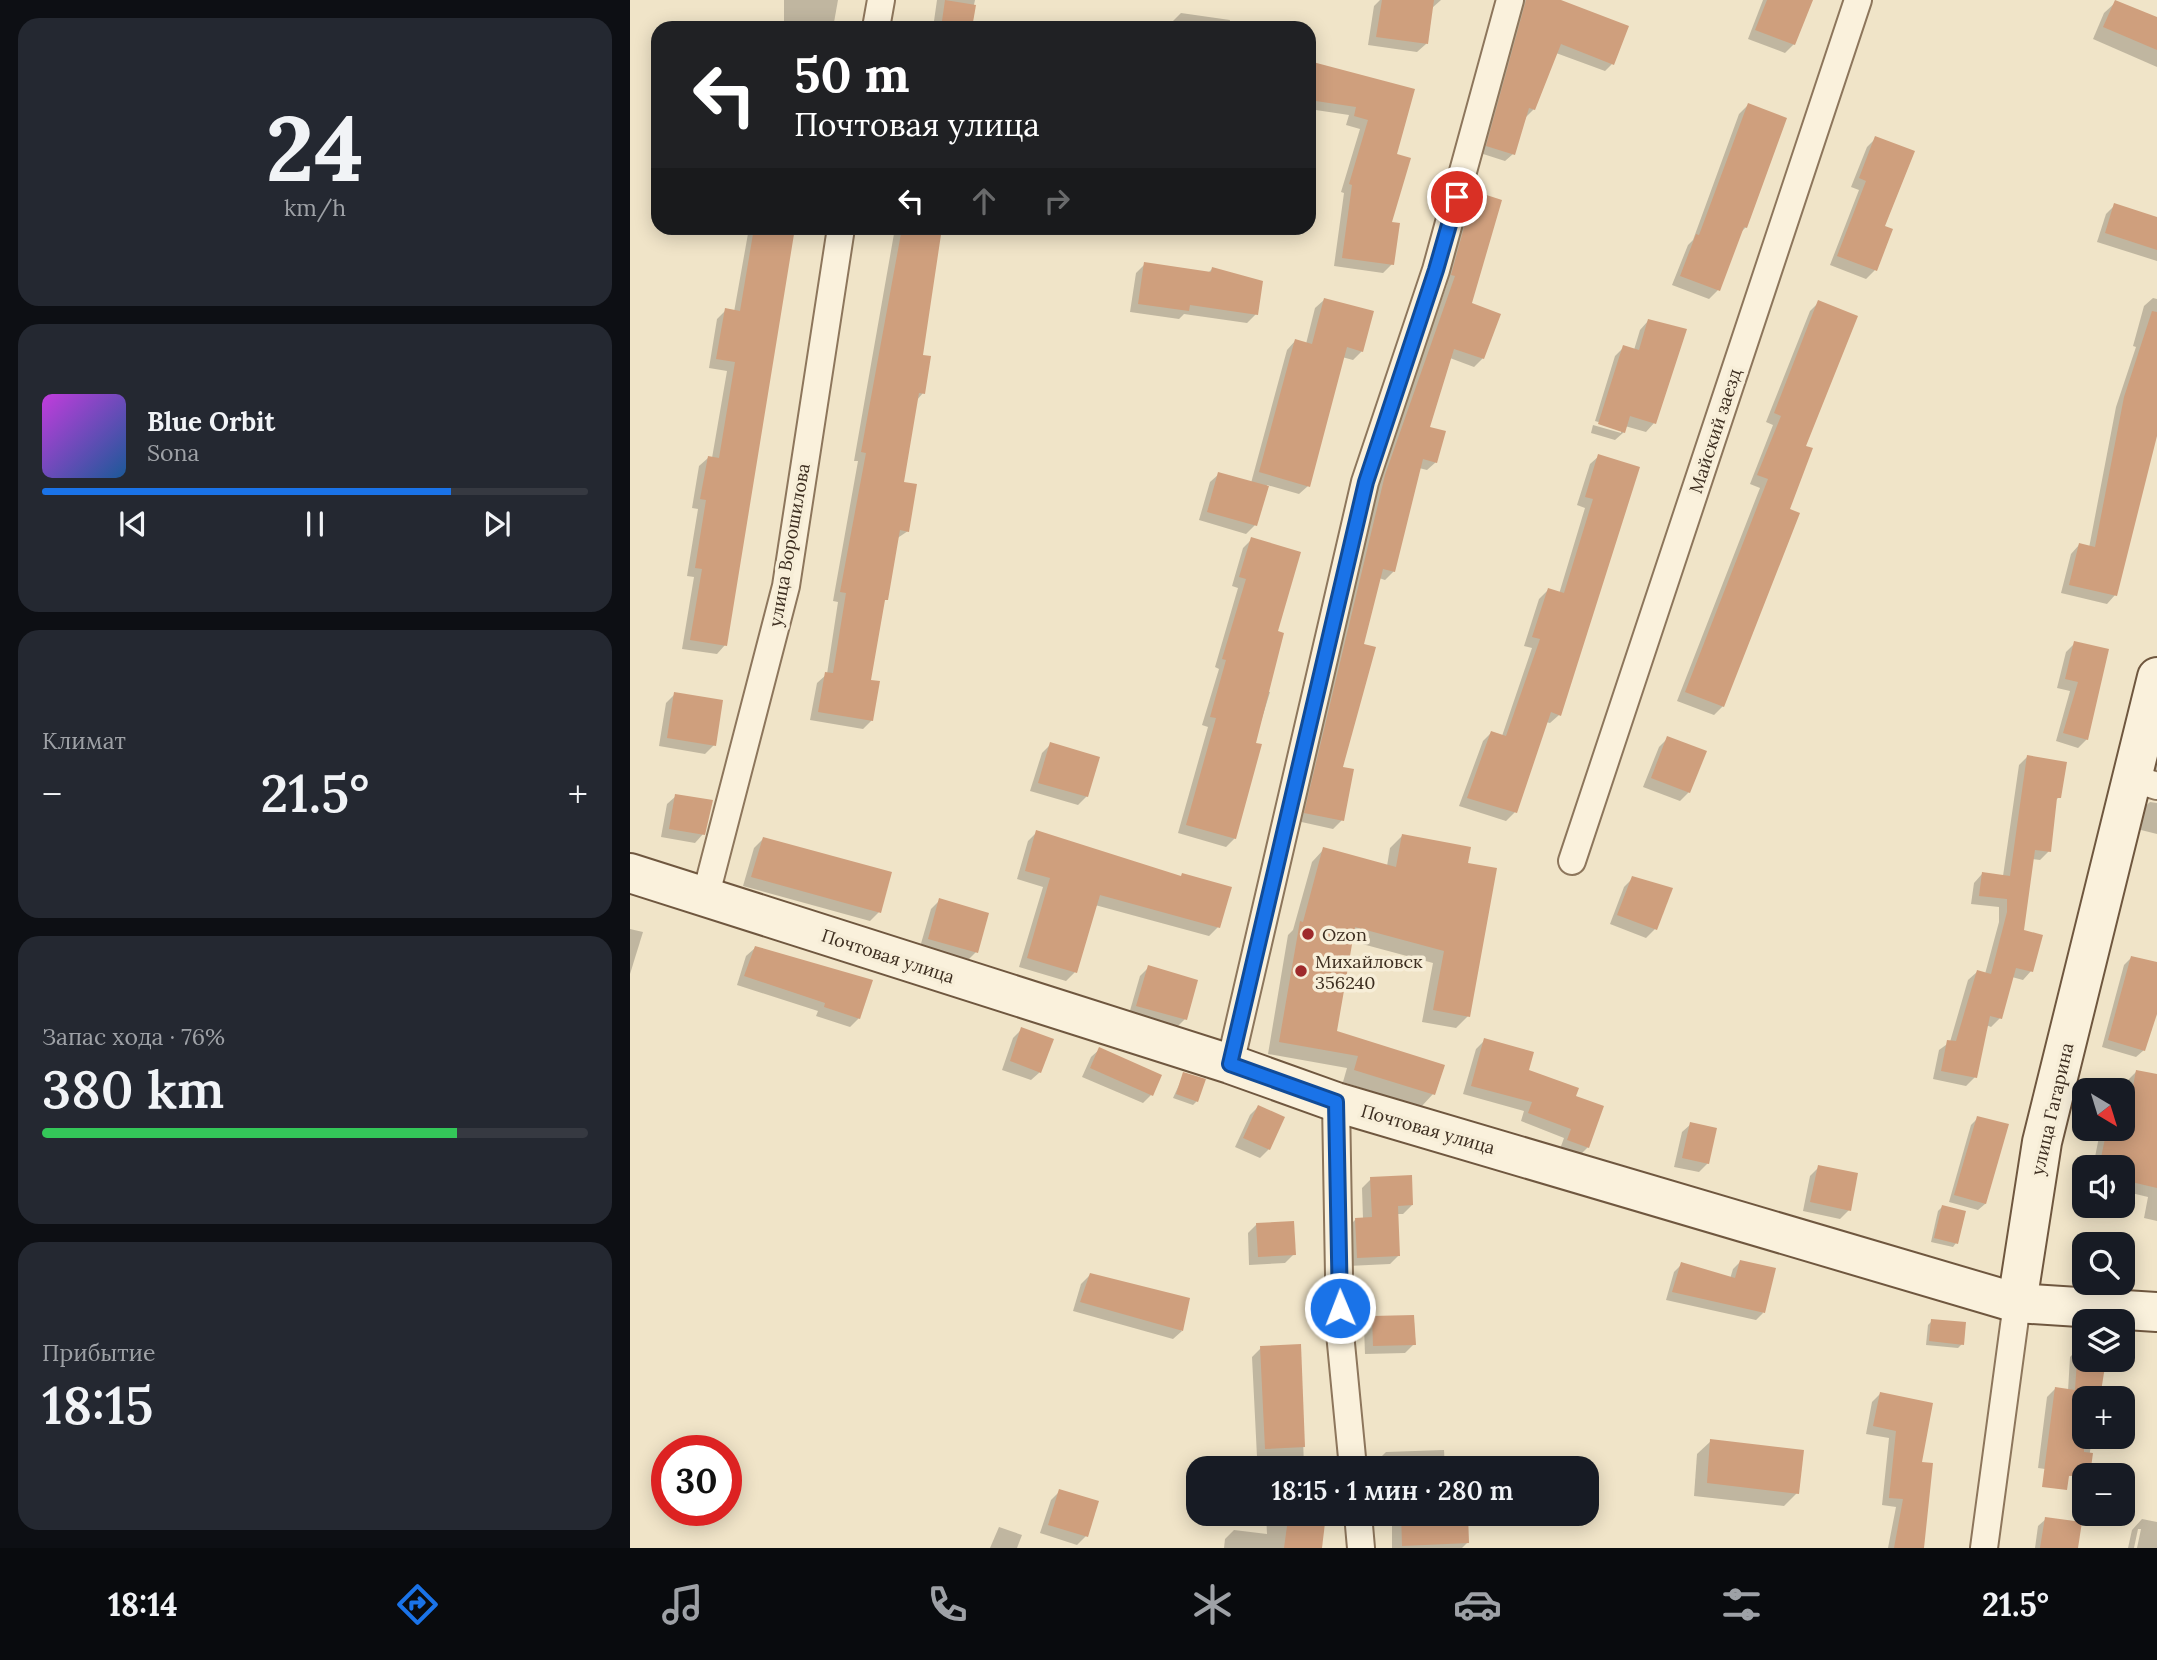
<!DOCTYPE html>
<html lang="ru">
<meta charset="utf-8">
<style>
:root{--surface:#171b24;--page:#242831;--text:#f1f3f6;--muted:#9ea1a6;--line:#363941;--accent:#1a73e8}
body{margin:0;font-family:Lora,serif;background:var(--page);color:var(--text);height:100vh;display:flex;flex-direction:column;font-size:26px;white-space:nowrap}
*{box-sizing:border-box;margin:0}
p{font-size:23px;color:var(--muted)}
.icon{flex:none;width:38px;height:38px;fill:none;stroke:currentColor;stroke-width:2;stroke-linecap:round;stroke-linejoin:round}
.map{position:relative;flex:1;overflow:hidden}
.panel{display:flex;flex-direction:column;gap:18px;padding:18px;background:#0d0f14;width:630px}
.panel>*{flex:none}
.banner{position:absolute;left:21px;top:21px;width:665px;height:214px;border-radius:21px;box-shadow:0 4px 18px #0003;background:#202124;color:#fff;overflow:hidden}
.needle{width:46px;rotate:142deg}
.controls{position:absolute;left:1442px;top:1078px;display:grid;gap:14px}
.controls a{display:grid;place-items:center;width:63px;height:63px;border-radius:14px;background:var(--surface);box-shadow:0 4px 18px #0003;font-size:35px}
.speed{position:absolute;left:21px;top:1435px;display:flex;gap:14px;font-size:35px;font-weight:700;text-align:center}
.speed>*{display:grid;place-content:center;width:91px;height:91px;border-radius:50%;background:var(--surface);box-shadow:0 4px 18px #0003;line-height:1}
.speed .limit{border:10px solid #d22;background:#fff;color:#111}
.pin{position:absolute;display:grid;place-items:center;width:60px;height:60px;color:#fff;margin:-30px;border:4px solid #fff;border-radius:50%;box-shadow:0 2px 7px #0007}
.me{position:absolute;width:77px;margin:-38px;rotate:359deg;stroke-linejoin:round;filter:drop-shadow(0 0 5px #0008)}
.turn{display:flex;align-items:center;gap:24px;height:147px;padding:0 28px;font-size:32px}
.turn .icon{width:91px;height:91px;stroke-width:2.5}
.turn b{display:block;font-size:49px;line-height:60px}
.lanes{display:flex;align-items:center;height:66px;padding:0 28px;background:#0003;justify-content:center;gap:35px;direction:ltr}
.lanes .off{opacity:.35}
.big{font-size:52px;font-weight:600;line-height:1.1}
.panel .card{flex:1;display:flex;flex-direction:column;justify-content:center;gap:10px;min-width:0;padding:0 24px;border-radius:21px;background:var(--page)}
.panel .dial{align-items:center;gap:0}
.dial b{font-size:91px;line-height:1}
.song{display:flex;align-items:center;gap:21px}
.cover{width:84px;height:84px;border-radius:10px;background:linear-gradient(135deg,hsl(290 70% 55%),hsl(210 70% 35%))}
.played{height:7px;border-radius:4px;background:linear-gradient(90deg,var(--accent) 75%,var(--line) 75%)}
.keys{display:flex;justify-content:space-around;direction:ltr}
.heat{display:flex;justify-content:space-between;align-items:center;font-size:38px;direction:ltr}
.charge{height:10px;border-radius:5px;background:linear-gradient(90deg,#34c759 76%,var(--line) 0)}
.trip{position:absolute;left:556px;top:1456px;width:413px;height:70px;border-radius:21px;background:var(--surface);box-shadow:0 4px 18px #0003;font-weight:600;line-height:70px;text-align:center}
.tab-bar{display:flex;height:112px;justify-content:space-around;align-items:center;background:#090b0e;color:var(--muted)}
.tab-bar .icon{width:49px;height:49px}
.tab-bar .on{color:var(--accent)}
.tab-bar b{font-size:32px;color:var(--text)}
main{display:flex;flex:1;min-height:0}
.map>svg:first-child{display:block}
</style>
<main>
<section class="panel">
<div class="card dial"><b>24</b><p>km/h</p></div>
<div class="card">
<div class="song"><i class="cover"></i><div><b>Blue Orbit</b><p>Sona</p></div></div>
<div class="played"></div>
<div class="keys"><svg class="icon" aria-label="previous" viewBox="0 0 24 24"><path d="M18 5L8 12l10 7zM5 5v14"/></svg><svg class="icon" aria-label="pause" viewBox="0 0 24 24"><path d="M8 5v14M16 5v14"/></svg><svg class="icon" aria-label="next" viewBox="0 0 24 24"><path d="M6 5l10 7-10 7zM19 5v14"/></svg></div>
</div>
<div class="card"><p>Климат</p>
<div class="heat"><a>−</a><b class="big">21.5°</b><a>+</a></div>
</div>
<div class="card"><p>Запас хода · 76%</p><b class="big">380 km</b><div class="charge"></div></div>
<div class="card"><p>Прибытие</p><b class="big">18:15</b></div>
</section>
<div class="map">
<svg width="1527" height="1548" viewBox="0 0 1527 1548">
<rect width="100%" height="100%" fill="#f0e4c8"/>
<g fill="#0003">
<polygon points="154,0 208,0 203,28 154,28"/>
<polygon points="307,0 345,0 339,28 303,28"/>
<polygon points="750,0 811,0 802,8 796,44 787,52 738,45 744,6"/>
<polygon points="885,0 926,0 982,64 975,71 926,53 904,109 896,117 883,154 875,161 850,153"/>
<polygon points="1133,0 1167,0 1164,44 1155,53 1118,39"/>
<polygon points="1486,2 1527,19 1527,67 1463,39 1474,13"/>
<polygon points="551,13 600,20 599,28 541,28 542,22"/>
<polygon points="679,62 783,91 765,155 760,223 762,264 753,273 704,266 714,193 711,192 730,129 716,125 719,115 679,109"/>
<polygon points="1118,105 1116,227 1111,232 1088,290 1079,299 1042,285 1058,245 1063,240 1109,114"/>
<polygon points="1246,138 1253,227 1245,270 1236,279 1200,265 1229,190 1221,187 1237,147"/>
<polygon points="844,193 840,304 853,358 844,367 820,358 798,428 806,462 797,470 789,468 764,571 755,580 749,578 732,645 711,768 712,820 703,829 667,821 747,485 817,284 814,283 836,202"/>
<polygon points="1485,205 1527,219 1527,261 1467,242 1476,214"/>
<polygon points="119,228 169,228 162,235 95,645 87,654 52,649 64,577 57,576 68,509 62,508 69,466 78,458 82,458 97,371 79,368 87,319 96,310 104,312"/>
<polygon points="265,228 310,228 291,356 293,393 286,401 272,483 278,531 266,539 239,681 242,720 233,729 180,720 187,683 197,674 208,602 203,601 228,461 224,461"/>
<polygon points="515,264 578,273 582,269 626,314 617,323 554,314 549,319 500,312 506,273"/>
<polygon points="1523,298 1527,299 1527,409 1485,595 1477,604 1431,593 1441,554 1449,545 1459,548 1486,407 1506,347 1503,346 1514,306"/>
<polygon points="694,300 732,351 723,360 712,357 678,486 669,494 637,485 625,525 616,534 569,520 580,482 589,474 621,483 657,350 665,341 676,344 685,308"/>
<polygon points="1189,302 1174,447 1158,510 1093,706 1084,715 1047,701 1130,488 1120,484 1143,425 1136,422 1180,311"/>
<polygon points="1018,321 1024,423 1016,432 995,426 994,432 985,440 961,433 963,425 991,433 991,429 965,421 985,356 994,347 1004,350 1010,330"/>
<polygon points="969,456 1008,468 929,715 920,723 916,722 885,812 876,821 829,806 853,741 861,733 872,736 902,648 894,646 909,599 918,590 929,594 955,508 947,505 960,464"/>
<polygon points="622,539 646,632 635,691 640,692 624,744 605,838 596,847 548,833 578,727 572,725 589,669 585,667 608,588 602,586 613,548"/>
<polygon points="1445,643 1457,739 1448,748 1426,741 1440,691 1427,688 1436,652"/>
<polygon points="45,694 84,745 75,754 29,746 36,703"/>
<polygon points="1038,738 1059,792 1050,801 1013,787 1029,747"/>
<polygon points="421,744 457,796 448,805 400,791 412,753"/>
<polygon points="1527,747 1527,782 1519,778"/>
<polygon points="1397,757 1429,797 1425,801 1419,851 1410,860 1402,859 1393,931 1401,971 1393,980 1382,977 1370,1018 1361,1027 1356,1025 1345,1077 1336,1086 1303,1079 1309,1050 1320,1042 1338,980 1347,972 1355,974 1369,922 1369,907 1341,904 1344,883 1352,874 1373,876 1389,765"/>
<polygon points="46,796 73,834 65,843 31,837 37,804"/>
<polygon points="1520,802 1527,803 1527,834 1507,829 1511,810"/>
<polygon points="407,832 588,927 579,936 465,905 445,972 436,981 389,967 413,887 387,879 398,841"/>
<polygon points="772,836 838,1016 826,1028 792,1022 803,963 721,941 705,1032 812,1066 803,1094 791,1107 713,1082 717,1068 638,1054 658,935 663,930 682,862 694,849 757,866 760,848"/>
<polygon points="133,839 249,912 240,921 113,886 124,848"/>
<polygon points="1003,878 1025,929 1016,938 980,924 994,887"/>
<polygon points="310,900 346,952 337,961 290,947 301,909"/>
<polygon points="0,929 13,932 0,974"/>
<polygon points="125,948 229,1018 220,1027 186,1016 188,1011 107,985 116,956"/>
<polygon points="1501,958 1527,964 1527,1009 1514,1050 1506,1057 1472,1047 1494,965"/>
<polygon points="519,967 566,981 555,1019 546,1028 499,1014 510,976"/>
<polygon points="392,1029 410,1072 401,1080 372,1070 383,1038"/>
<polygon points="855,1040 897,1071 944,1098 958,1147 949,1156 930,1149 934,1138 891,1121 894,1111 833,1094 846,1049"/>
<polygon points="470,1049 521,1095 513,1103 452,1077 461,1057"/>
<polygon points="1506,1072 1527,1076 1527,1117 1522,1116 1513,1163 1527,1166 1527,1221 1514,1218 1518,1197 1493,1191 1493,1167 1463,1167 1470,1132 1473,1129 1493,1129 1497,1081"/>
<polygon points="554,1074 567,1101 563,1105 543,1098"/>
<polygon points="628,1107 639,1149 630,1158 605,1147 620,1115"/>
<polygon points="1348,1118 1355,1204 1348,1210 1319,1202 1341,1125"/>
<polygon points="1061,1124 1078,1163 1069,1172 1044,1167 1052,1132"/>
<polygon points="1189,1167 1219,1210 1210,1219 1173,1211 1180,1176"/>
<polygon points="741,1179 782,1205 773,1214 767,1214 769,1255 760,1264 718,1266 717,1228 726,1219 733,1219 732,1188"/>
<polygon points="1312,1207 1326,1243 1323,1247 1301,1242 1308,1211"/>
<polygon points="627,1224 664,1254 655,1263 619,1265 618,1233"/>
<polygon points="1110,1262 1133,1313 1126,1320 1036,1300 1044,1272 1052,1264 1100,1279 1103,1269"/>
<polygon points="460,1275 552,1331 543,1339 443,1311 451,1284"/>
<polygon points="743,1318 784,1344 775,1353 735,1354 734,1327"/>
<polygon points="1302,1321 1332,1344 1328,1348 1296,1345 1298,1325"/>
<polygon points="670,1346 674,1468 634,1468 634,1457 627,1457 622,1357 631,1348"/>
<polygon points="1448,1349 1454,1350 1454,1360 1473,1360 1467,1398 1454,1398 1454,1437 1462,1437 1458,1466 1450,1474 1408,1468 1417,1397 1425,1389 1438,1391 1440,1357"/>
<polygon points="1250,1394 1290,1464 1292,1548 1258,1548 1266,1507 1252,1505 1259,1438 1236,1434 1242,1402"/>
<polygon points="1081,1441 1167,1493 1154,1506 1064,1496 1067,1454"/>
<polygon points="814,1450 815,1468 747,1468 747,1461 756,1452"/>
<polygon points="430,1491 467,1502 456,1536 447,1545 410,1533 421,1500"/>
<polygon points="636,1514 686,1514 691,1548 594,1548 595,1539 604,1530 637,1534"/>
<polygon points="762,1514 836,1514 837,1543 832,1548 762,1548"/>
<polygon points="1416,1519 1446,1548 1405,1548 1408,1526"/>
<polygon points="1512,1519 1527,1522 1527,1548 1507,1548 1511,1529 1508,1529 1504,1548 1498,1548 1502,1530"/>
<polygon points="369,1527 392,1535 387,1548 360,1548"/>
</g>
<g fill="#cf9f7d">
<polygon points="315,0 346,5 342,28 311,28"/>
<polygon points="752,0 804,0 798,44 746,37"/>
<polygon points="896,0 931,0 999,26 984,65 931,44 905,110 899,108 885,155 856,146"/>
<polygon points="1137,0 1183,0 1165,45 1125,30"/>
<polygon points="1485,0 1527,17 1527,50 1473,27"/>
<polygon points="679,61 785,89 767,154 781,158 762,222 770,223 764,265 712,258 722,185 719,184 738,120 724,116 726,107 679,100"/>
<polygon points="1118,103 1157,118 1117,228 1114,227 1090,291 1050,276 1066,234 1069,235"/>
<polygon points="1245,136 1285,151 1255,226 1263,229 1247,271 1207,256 1236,181 1229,178"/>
<polygon points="844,191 872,200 842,303 871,314 854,359 824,349 800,427 816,431 807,463 793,459 765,572 753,569 734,644 746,647 713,767 724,769 714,821 674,813 755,475 825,276 821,275"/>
<polygon points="1484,203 1527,217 1527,250 1475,233"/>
<polygon points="124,228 165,228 97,646 60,640 72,569 65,568 76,500 70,499 78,456 89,458 105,362 86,359 95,308 110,311"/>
<polygon points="272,228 312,228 293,355 301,356 295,394 289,393 274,482 287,484 279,532 270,530 258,600 255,600 241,680 250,681 243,721 188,712 195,672 203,673 216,593 210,592 236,453 231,452"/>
<polygon points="514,262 581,272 582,267 633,281 628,315 560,305 559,311 508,304"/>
<polygon points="694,298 744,311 733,352 717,347 680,487 629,472 665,339 682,344"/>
<polygon points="1188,300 1228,316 1176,446 1183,448 1160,509 1170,513 1094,707 1055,692 1138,479 1127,475 1151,416 1144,413"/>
<polygon points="1522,311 1527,312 1527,436 1487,596 1439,585 1449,543 1465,547 1494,397"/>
<polygon points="1018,319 1057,329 1026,424 1000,416 995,433 968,424 993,345 1009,350"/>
<polygon points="968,454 1010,467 931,716 921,712 887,813 837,798 861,731 876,736 910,639 902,637 918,588 934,593 963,499 955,497"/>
<polygon points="588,472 639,486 627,526 577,512"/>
<polygon points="621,537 671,552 648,631 654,633 626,743 632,744 606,839 556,825 586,718 580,717 596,660 592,659 616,579 609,577"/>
<polygon points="1444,641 1479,649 1458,740 1433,733 1448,682 1435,679"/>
<polygon points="44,692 93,700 86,746 37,738"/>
<polygon points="1037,736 1077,751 1060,793 1021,778"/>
<polygon points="420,742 470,757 458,797 408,783"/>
<polygon points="1397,755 1437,762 1431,798 1427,798 1421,852 1405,850 1394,930 1413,935 1403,972 1386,968 1372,1019 1360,1016 1347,1078 1311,1071 1317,1040 1326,1041 1347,970 1361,974 1377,912 1377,899 1349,896 1352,872 1380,876"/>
<polygon points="45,794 83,800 75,835 39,829"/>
<polygon points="406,830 551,876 552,873 602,887 590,928 470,895 447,973 397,958 420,878 395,871"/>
<polygon points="772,834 841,847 838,863 867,868 840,1017 803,1010 814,951 725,927 707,1031 815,1065 805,1095 724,1070 728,1056 649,1042 670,921 673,922 693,847 766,867"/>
<polygon points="133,837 262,872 251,913 121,877"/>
<polygon points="1002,876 1043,888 1027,930 987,915"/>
<polygon points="309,898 359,913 348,953 298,939"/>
<polygon points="125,946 243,980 230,1019 194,1007 195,1003 114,976"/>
<polygon points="1501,956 1527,962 1527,1014 1515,1051 1478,1040"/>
<polygon points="518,965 568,980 557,1020 506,1006"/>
<polygon points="391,1027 424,1039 411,1073 380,1061"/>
<polygon points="854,1038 904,1052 899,1070 949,1088 946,1096 974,1106 959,1148 937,1140 941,1129 898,1113 902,1102 841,1086"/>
<polygon points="469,1047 532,1075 523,1096 460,1068"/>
<polygon points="1506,1070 1527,1074 1527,1188 1493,1180 1493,1167 1469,1167 1477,1129 1493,1129 1493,1124 1496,1125"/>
<polygon points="553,1072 576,1079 568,1102 546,1094"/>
<polygon points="628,1105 655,1117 640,1150 613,1138"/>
<polygon points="1347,1116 1379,1124 1356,1204 1324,1195"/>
<polygon points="1060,1122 1087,1128 1079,1164 1052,1158"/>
<polygon points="1188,1165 1228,1173 1221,1211 1180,1202"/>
<polygon points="782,1175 783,1205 768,1206 770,1256 727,1258 725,1218 742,1217 740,1177"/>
<polygon points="1312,1205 1336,1211 1328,1244 1304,1238"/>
<polygon points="664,1221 666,1255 628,1257 626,1223"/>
<polygon points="1110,1260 1146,1268 1135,1313 1042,1292 1051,1262 1105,1278"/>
<polygon points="460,1273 560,1298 553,1331 450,1302"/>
<polygon points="784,1315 786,1345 743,1346 742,1316"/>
<polygon points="1301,1319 1336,1322 1334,1345 1299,1341"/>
<polygon points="671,1344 675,1447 635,1449 630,1346"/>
<polygon points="1447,1360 1476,1360 1470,1398 1454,1398 1454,1452 1463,1453 1460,1475 1439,1476 1437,1490 1412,1487 1425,1387 1445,1390"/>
<polygon points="1250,1392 1303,1403 1292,1462 1303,1463 1294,1548 1264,1548 1273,1499 1259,1498 1266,1431 1243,1426"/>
<polygon points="1080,1439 1174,1450 1169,1494 1077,1483"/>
<polygon points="429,1489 469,1501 458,1537 418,1525"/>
<polygon points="771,1514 838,1514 839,1543 772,1546"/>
<polygon points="1415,1517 1452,1522 1448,1548 1410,1548"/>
<polygon points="658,1519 695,1523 692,1548 654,1548"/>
</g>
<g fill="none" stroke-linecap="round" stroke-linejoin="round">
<g stroke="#8d765c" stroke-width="30">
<g id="street">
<polyline points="246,28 251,0"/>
<polyline points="1502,778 1527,786"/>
<polyline points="942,861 1228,0"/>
<polyline points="75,898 156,586 211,228"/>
<polyline points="600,1064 735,482 806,270 880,0"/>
<polyline points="706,1102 710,1333 723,1468"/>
<polyline points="728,1514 731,1548"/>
<polyline points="1354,1548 1387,1303"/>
</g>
</g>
<g stroke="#6f573f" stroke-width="42">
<g id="secondary">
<polyline points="0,873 600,1064 706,1102 1387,1303 1527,1312"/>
<polyline points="1387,1303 1412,1142 1527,677"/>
</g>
</g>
<use href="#street" stroke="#faf1dc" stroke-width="26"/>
<use href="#secondary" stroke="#faf1dc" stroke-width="38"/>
</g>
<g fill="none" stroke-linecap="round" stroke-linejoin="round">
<g stroke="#114b97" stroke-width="18">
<polyline id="route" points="710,1308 706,1102 600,1064 736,482 806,270 827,197"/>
</g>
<use href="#route" stroke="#1a73e8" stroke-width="12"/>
</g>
<g fill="#9e2a2b" stroke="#f7eed8" stroke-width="2.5">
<circle cx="678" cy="934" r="7"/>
<circle cx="671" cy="971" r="7"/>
</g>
<g text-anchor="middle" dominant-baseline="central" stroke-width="7" stroke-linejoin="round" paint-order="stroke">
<g font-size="18" fill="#3d2e20" stroke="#f7eed8">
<text transform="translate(1085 431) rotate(-72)">Майский заезд</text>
<text transform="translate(159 545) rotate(-80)">улица Ворошилова</text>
<text transform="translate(258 956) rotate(18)">Почтовая улица</text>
<text transform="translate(1422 1109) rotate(-77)">улица Гагарина</text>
<text transform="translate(798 1129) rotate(16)">Почтовая улица</text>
</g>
<g font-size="18" fill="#3d2e20" stroke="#f7eed8" text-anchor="start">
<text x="692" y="934">Ozon</text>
<text x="685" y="961">Михайловск<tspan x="685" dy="21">356240</tspan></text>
</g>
</g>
</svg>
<div class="controls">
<a><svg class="needle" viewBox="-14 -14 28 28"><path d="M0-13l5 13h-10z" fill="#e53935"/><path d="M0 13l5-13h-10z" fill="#9ea1a6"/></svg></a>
<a><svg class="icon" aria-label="sound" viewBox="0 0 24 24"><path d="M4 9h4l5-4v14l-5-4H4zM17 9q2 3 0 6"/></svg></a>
<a><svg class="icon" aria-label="search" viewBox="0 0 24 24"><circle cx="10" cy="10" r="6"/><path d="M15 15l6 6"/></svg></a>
<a><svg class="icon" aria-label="layers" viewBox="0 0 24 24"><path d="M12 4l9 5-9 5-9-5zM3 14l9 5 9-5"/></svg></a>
<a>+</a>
<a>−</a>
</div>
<div class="speed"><div class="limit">30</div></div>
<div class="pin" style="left:827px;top:197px;background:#d93025"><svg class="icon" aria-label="arrive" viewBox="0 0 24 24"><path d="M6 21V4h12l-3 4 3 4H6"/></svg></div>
<svg class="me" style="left:710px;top:1308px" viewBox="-20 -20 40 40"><circle r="17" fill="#1a73e8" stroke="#fff" stroke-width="3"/><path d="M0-11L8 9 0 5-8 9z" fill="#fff"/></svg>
<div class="trip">18:15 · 1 мин · 280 m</div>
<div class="banner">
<div class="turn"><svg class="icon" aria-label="left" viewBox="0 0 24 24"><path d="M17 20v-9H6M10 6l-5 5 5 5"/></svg><div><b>50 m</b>Почтовая улица</div></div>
<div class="lanes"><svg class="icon" aria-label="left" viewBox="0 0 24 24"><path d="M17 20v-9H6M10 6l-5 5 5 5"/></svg><svg class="icon off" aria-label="ahead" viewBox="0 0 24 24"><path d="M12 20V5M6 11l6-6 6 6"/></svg><svg class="icon off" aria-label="right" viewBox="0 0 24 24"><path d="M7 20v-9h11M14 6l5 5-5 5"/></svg></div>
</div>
</div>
</main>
<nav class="tab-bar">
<b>18:14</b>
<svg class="icon on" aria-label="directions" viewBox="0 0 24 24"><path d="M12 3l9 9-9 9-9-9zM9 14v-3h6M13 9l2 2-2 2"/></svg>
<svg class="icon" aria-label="music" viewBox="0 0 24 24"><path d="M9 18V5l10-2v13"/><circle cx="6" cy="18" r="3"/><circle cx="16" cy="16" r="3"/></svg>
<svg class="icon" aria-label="phone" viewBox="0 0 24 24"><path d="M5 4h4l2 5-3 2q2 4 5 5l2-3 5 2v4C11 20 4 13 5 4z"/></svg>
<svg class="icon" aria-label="climate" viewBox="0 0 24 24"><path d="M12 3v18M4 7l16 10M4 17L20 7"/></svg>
<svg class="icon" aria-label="car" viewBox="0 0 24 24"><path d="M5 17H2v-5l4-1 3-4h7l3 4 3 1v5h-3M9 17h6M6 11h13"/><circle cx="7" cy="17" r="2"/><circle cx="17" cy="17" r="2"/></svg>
<svg class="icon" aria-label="filters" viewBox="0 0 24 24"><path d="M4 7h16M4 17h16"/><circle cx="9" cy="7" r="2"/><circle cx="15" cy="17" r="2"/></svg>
<b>21.5°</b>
</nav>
